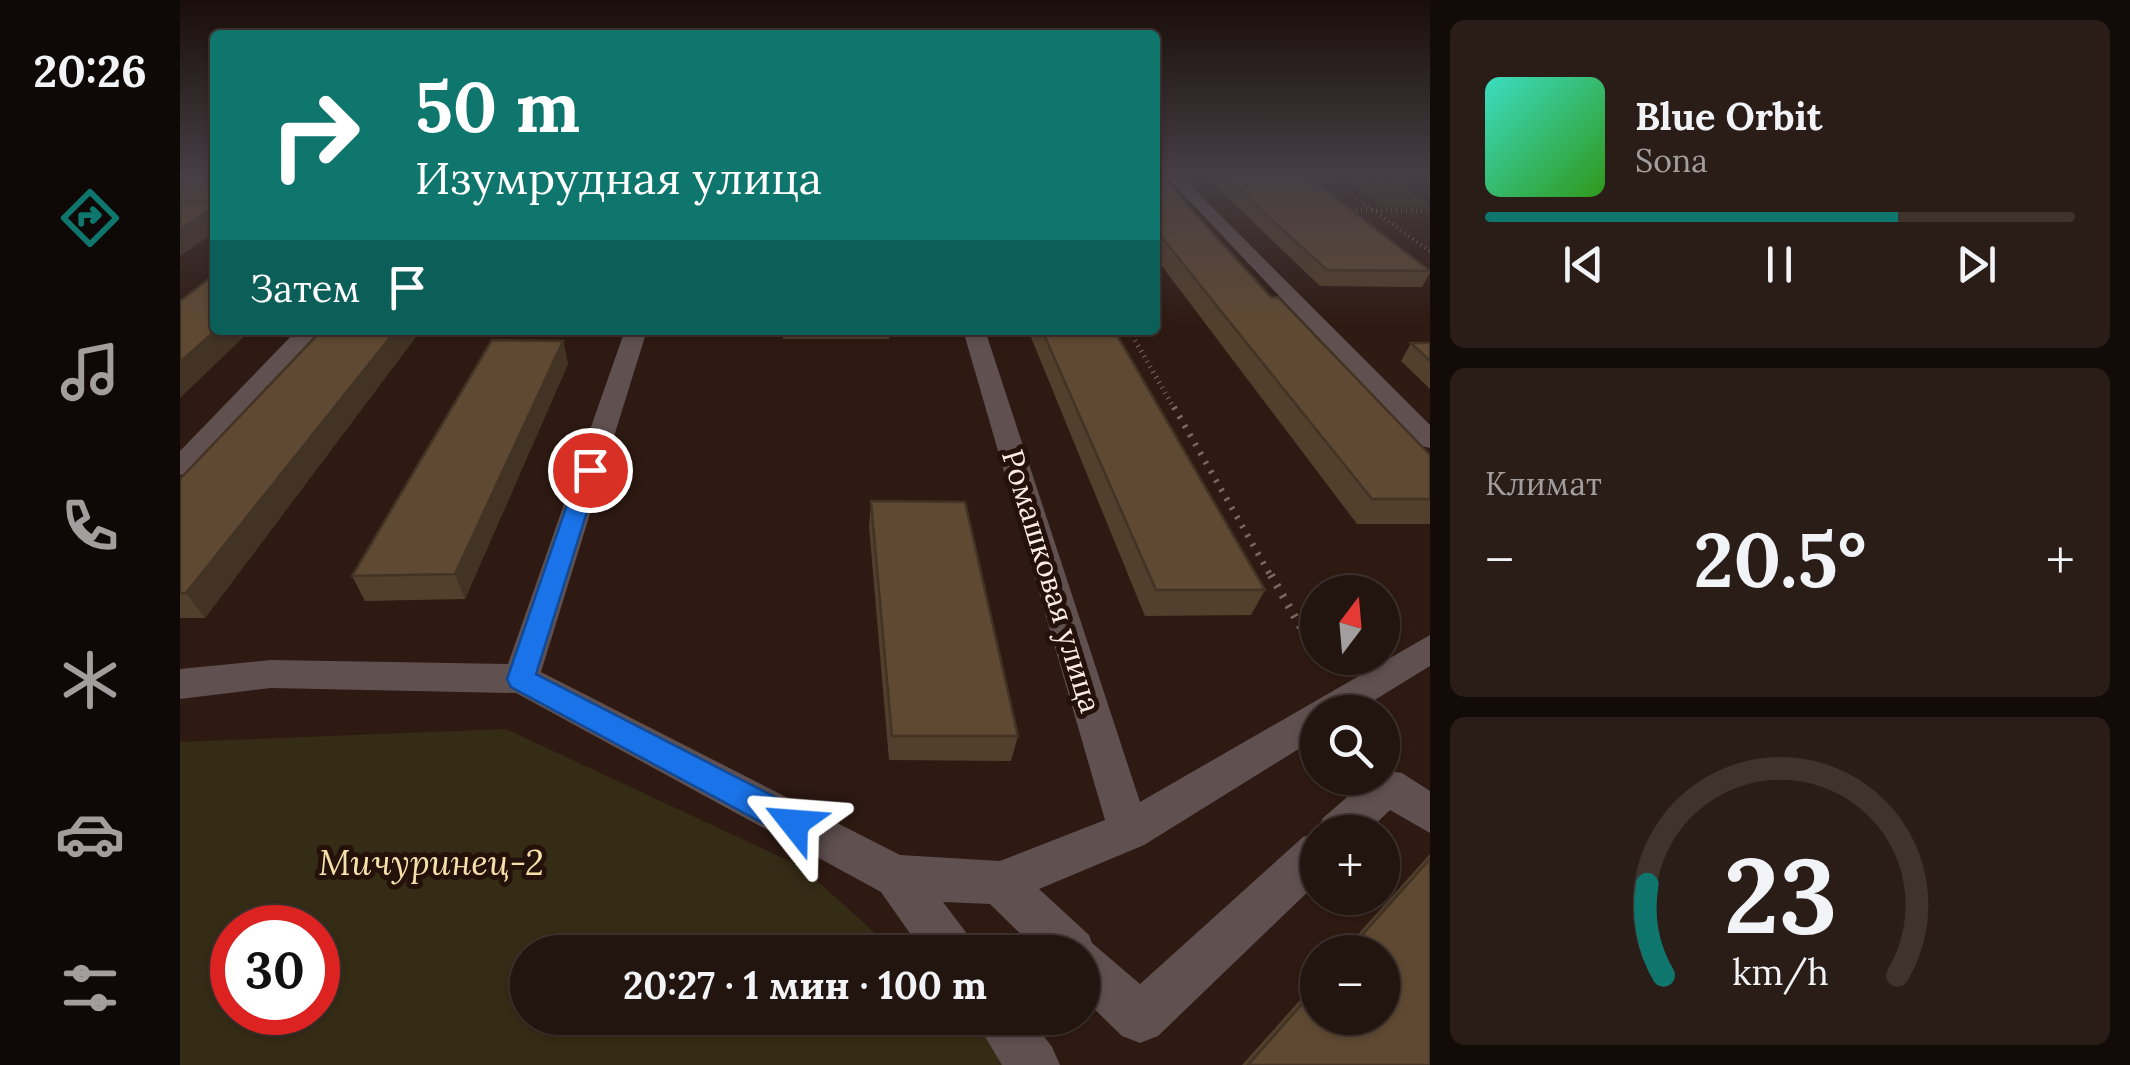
<!DOCTYPE html>
<html lang="ru">
<meta charset="utf-8">
<style>
:root{--surface:#22140e;--page:#2a1d17;--text:#f1f3f6;--muted:#a29e9e;--line:#3f332e;--accent:#0f766e}
body{margin:0;font-family:Lora,serif;background:var(--page);color:var(--text);height:100vh;display:flex;flex-direction:column;font-size:38px;white-space:nowrap}
*{box-sizing:border-box;margin:0}
p{font-size:32px;color:var(--muted)}
.icon{flex:none;width:55px;height:55px;fill:none;stroke:currentColor;stroke-width:2;stroke-linecap:round;stroke-linejoin:round}
.map{position:relative;flex:1;overflow:hidden}
.side{display:flex;flex-direction:column;gap:20px;padding:20px;background:#130b08;width:700px}
.side>*{flex:none}
.guide{position:absolute;left:30px;top:30px;width:950px;height:305px;border-radius:10px;box-shadow:0 2px 8px #0004,0 0 0 2px var(--line);background:#0f766e;color:#fff;overflow:hidden}
.needle{width:65px;rotate:16deg}
.buttons{position:absolute;left:1120px;top:575px;display:grid;gap:20px}
.buttons a{display:grid;place-items:center;width:100px;height:100px;border-radius:50%;background:var(--surface);box-shadow:0 2px 8px #0004,0 0 0 2px var(--line);font-size:50px}
.speed{position:absolute;left:30px;top:905px;display:flex;gap:20px;font-size:50px;font-weight:700;text-align:center}
.speed>*{display:grid;place-content:center;width:130px;height:130px;border-radius:50%;background:var(--surface);box-shadow:0 2px 8px #0004,0 0 0 2px var(--line);line-height:1}
.speed .limit{border:15px solid #d22;background:#fff;color:#111}
.pin{position:absolute;display:grid;place-items:center;width:85px;height:85px;color:#fff;margin:-42px;border:5px solid #fff;border-radius:50%;box-shadow:0 2px 10px #0007}
.me{position:absolute;width:110px;margin:-55px;rotate:298deg;stroke-linejoin:round;filter:drop-shadow(0 0 8px #0008)}
.turn{display:flex;align-items:center;gap:35px;height:210px;padding:0 40px;font-size:45px}
.turn .icon{width:130px;height:130px;stroke-width:2.5}
.turn b{display:block;font-size:70px;line-height:85px}
.then{display:flex;align-items:center;height:95px;padding:0 40px;background:#0003;gap:20px;font-size:38px}
.big{font-size:75px;font-weight:700;line-height:1.1}
.side .card{flex:1;display:flex;flex-direction:column;justify-content:center;gap:15px;min-width:0;padding:0 35px;border-radius:15px;background:var(--page)}
.side .dial{align-items:center;gap:0}
.dial svg{height:260px;overflow:visible;fill:none;stroke:var(--line);stroke-width:7;stroke-linecap:round;text-anchor:middle}
.dial text{fill:var(--text);stroke:none}
.song{display:flex;align-items:center;gap:30px}
.cover{width:120px;height:120px;border-radius:15px;background:linear-gradient(135deg,hsl(170 70% 55%),hsl(110 70% 35%))}
.played{height:10px;border-radius:5px;background:linear-gradient(90deg,var(--accent) 70%,var(--line) 70%)}
.keys{display:flex;justify-content:space-around;direction:ltr}
.heat{display:flex;justify-content:space-between;align-items:center;font-size:55px;direction:ltr}
.trip{position:absolute;left:330px;top:935px;width:590px;height:100px;border-radius:50px;background:var(--surface);box-shadow:0 2px 8px #0004,0 0 0 2px var(--line);font-weight:700;line-height:100px;text-align:center}
main{display:flex;flex:1;min-height:0}
.tab-bar{display:flex;flex-direction:column;width:180px;justify-content:space-around;align-items:center;background:#0e0806;color:var(--muted)}
.tab-bar .icon{width:70px;height:70px}
.tab-bar .on{color:var(--accent)}
.tab-bar b{font-size:45px;color:var(--text)}
.map>svg:first-child{display:block}
</style>
<main>
<nav class="tab-bar">
<b>20:26</b>
<svg class="icon on" aria-label="directions" viewBox="0 0 24 24"><path d="M12 3l9 9-9 9-9-9zM9 14v-3h6M13 9l2 2-2 2"/></svg>
<svg class="icon" aria-label="music" viewBox="0 0 24 24"><path d="M9 18V5l10-2v13"/><circle cx="6" cy="18" r="3"/><circle cx="16" cy="16" r="3"/></svg>
<svg class="icon" aria-label="phone" viewBox="0 0 24 24"><path d="M5 4h4l2 5-3 2q2 4 5 5l2-3 5 2v4C11 20 4 13 5 4z"/></svg>
<svg class="icon" aria-label="climate" viewBox="0 0 24 24"><path d="M12 3v18M4 7l16 10M4 17L20 7"/></svg>
<svg class="icon" aria-label="car" viewBox="0 0 24 24"><path d="M5 17H2v-5l4-1 3-4h7l3 4 3 1v5h-3M9 17h6M6 11h13"/><circle cx="7" cy="17" r="2"/><circle cx="17" cy="17" r="2"/></svg>
<svg class="icon" aria-label="filters" viewBox="0 0 24 24"><path d="M4 7h16M4 17h16"/><circle cx="9" cy="7" r="2"/><circle cx="15" cy="17" r="2"/></svg>
</nav>
<div class="map">
<svg width="1250" height="1065" viewBox="0 0 1250 1065">
<rect width="100%" height="100%" fill="#2e1a12"/>
<g fill="#352c16" fill-rule="evenodd">
<polygon points="1170,184 1218,184 1250,205 1250,209 1206,209"/>
<path d="M326,729L622,867L716,952H348V1018H787L839,1065H0V742ZM52,928H138V1012H52Z"/>
</g>
<g fill="none" stroke-linecap="round" stroke-linejoin="round">
<g stroke="#7b6961" stroke-width="4" stroke-dasharray="1 4" stroke-linecap="butt">
<polyline points="1143,175 1250,251"/>
<polyline points="1127,180 1250,181"/>
<polyline points="1166,210 1250,211"/>
</g>
<polyline stroke="#7b6961" stroke-width="5" stroke-dasharray="1 5" stroke-linecap="butt" points="949,330 995,410"/>
<polyline stroke="#7b6961" stroke-width="6" stroke-dasharray="2.5 8" stroke-linecap="butt" points="994,407 1092,578"/>
<polyline stroke="#7b6961" stroke-width="8" stroke-dasharray="2.5 9" stroke-linecap="butt" points="1091,575 1124,633"/>
<g fill="#605050" fill-rule="evenodd">
<polygon points="985,175 1000,175 1250,425 1250,448 1241,446"/>
<polygon points="117,330 140,330 10,473 0,475 0,451"/>
<polygon points="445,330 467,330 361,672 720,855 820,861 925,820 783,330 805,330 960,802 1250,635 1250,666 1175,712 1138,712 1138,737 964,845 859,889 909,935 912,943 960,984 1123,837 1137,832 1143,818 1189,778 1202,778 1202,770 1222,773 1250,791 1250,833 1210,810 1187,832 1138,832 1138,882 978,1036 960,1043 942,1036 902,997 902,952 859,952 810,904 763,902 788,935 795,952 743,952 701,892 336,693 91,688 0,699 0,669 91,660 328,664"/>
<polygon points="794,1018 850,1018 872,1047 880,1065 822,1065"/>
</g>
</g>
<g fill="#523f2c">
<polygon points="975,175 1091,297 1250,455 1250,524 1177,524 975,257"/>
<polygon points="1024,175 1126,175 1250,270 1250,273 1242,287 1140,286"/>
<polygon points="1129,175 1144,175 1139,182"/>
<polygon points="1179,175 1250,175 1250,176 1180,176"/>
<polygon points="142,330 241,330 25,618 0,618 0,479"/>
<polygon points="603,330 710,330 709,339 603,339"/>
<polygon points="848,330 934,330 1085,590 1071,615 965,616"/>
<polygon points="383,341 388,364 285,599 185,601 172,576"/>
<polygon points="1231,343 1250,343 1250,389 1221,361"/>
<polygon points="691,501 838,736 831,761 709,760 689,526"/>
<polygon points="1250,854 1250,1065 1062,1065 1138,980 1138,1018 1202,952 1162,952"/>
</g>
<g fill="#423324">
<polygon points="35,206 35,232 0,256 0,229"/>
<polygon points="36,330 71,330 0,398 0,362"/>
<polygon points="216,330 241,330 25,618 6,593"/>
<polygon points="383,341 388,364 285,599 275,574"/>
</g>
<g fill="#5f4933" stroke="#423324" stroke-width="2.5">
<polygon points="8,175 35,175 35,202 0,202 0,179"/>
<polygon points="975,175 980,175 1091,297 1098,297 1250,455 1250,499 1192,499 975,229"/>
<polygon points="1043,175 1126,175 1250,271 1147,270"/>
<polygon points="0,202 35,202 35,206 0,229"/>
<polygon points="35,274 36,330 0,362 0,301"/>
<polygon points="142,330 216,330 6,593 0,593 0,479"/>
<polygon points="862,330 934,330 1085,590 976,590"/>
<polygon points="312,340 383,341 275,574 172,576"/>
<polygon points="1231,343 1250,343 1250,361"/>
<polygon points="691,501 785,502 838,736 712,736"/>
<polygon points="1250,859 1250,1065 1068,1065 1138,986 1138,1018 1202,1018 1202,952 1167,952"/>
</g>
<linearGradient id="sky" x2="0" y2="1"><stop stop-color="#190e0a"/><stop offset="0.54" stop-color="#463e44"/><stop offset="1" stop-color="#463e44" stop-opacity="0"/></linearGradient>
<rect width="1250" height="324" fill="url(#sky)"/>
<polygon fill="#1a73e8" stroke="#114b97" stroke-width="2.5" points="410,463 420,470 356,674 626,813 630,823 626,834 614,838 603,834 331,687 327,679 399,470"/>
<g text-anchor="middle" dominant-baseline="central" stroke-width="10" stroke-linejoin="round" paint-order="stroke">
<g font-size="30" fill="#faebe5" stroke="#241109">
<text transform="translate(872 581) rotate(73)">Ромашковая улица</text>
</g>
<g font-size="35" font-style="italic" fill="#f6dfa8" stroke="#241109">
<text x="251" y="862">Мичуринец-2</text>
</g>
</g>
</svg>
<div class="buttons">
<a><svg class="needle" viewBox="-14 -14 28 28"><path d="M0-13l5 13h-10z" fill="#e53935"/><path d="M0 13l5-13h-10z" fill="#a29e9e"/></svg></a>
<a><svg class="icon" aria-label="search" viewBox="0 0 24 24"><circle cx="10" cy="10" r="6"/><path d="M15 15l6 6"/></svg></a>
<a>+</a>
<a>−</a>
</div>
<div class="speed"><div class="limit">30</div></div>
<div class="pin" style="left:410px;top:470px;background:#d93025"><svg class="icon" aria-label="arrive" viewBox="0 0 24 24"><path d="M6 21V4h12l-3 4 3 4H6"/></svg></div>
<svg class="me" style="left:614px;top:823px" viewBox="-20 -20 40 40"><path d="M0-17L14 15 0 8-14 15z" fill="#1a73e8" stroke="#fff" stroke-width="4"/></svg>
<div class="trip">20:27 · 1 мин · 100 m</div>
<div class="guide">
<div class="turn"><svg class="icon" aria-label="right" viewBox="0 0 24 24"><path d="M7 20v-9h11M14 6l5 5-5 5"/></svg><div><b>50 m</b>Изумрудная улица</div></div>
<div class="then">Затем<svg class="icon" aria-label="arrive" viewBox="0 0 24 24"><path d="M6 21V4h12l-3 4 3 4H6"/></svg></div>
</div>
</div>
<section class="side">
<div class="card">
<div class="song"><i class="cover"></i><div><b>Blue Orbit</b><p>Sona</p></div></div>
<div class="played"></div>
<div class="keys"><svg class="icon" aria-label="previous" viewBox="0 0 24 24"><path d="M18 5L8 12l10 7zM5 5v14"/></svg><svg class="icon" aria-label="pause" viewBox="0 0 24 24"><path d="M8 5v14M16 5v14"/></svg><svg class="icon" aria-label="next" viewBox="0 0 24 24"><path d="M6 5l10 7-10 7zM19 5v14"/></svg></div>
</div>
<div class="card"><p>Климат</p>
<div class="heat"><a>−</a><b class="big">20.5°</b><a>+</a></div>
</div>
<div class="card dial"><svg viewBox="0 0 100 80">
<path d="M14 69A42 42 0 1 1 86 69"/>
<path d="M14 69A42 42 0 0 1 9 41" stroke="#0f766e"/>
<text x="50" y="56" font-size="32" font-weight="700">23</text>
<text x="50" y="72" font-size="11">km/h</text>
</svg></div>
</section>
</main>
